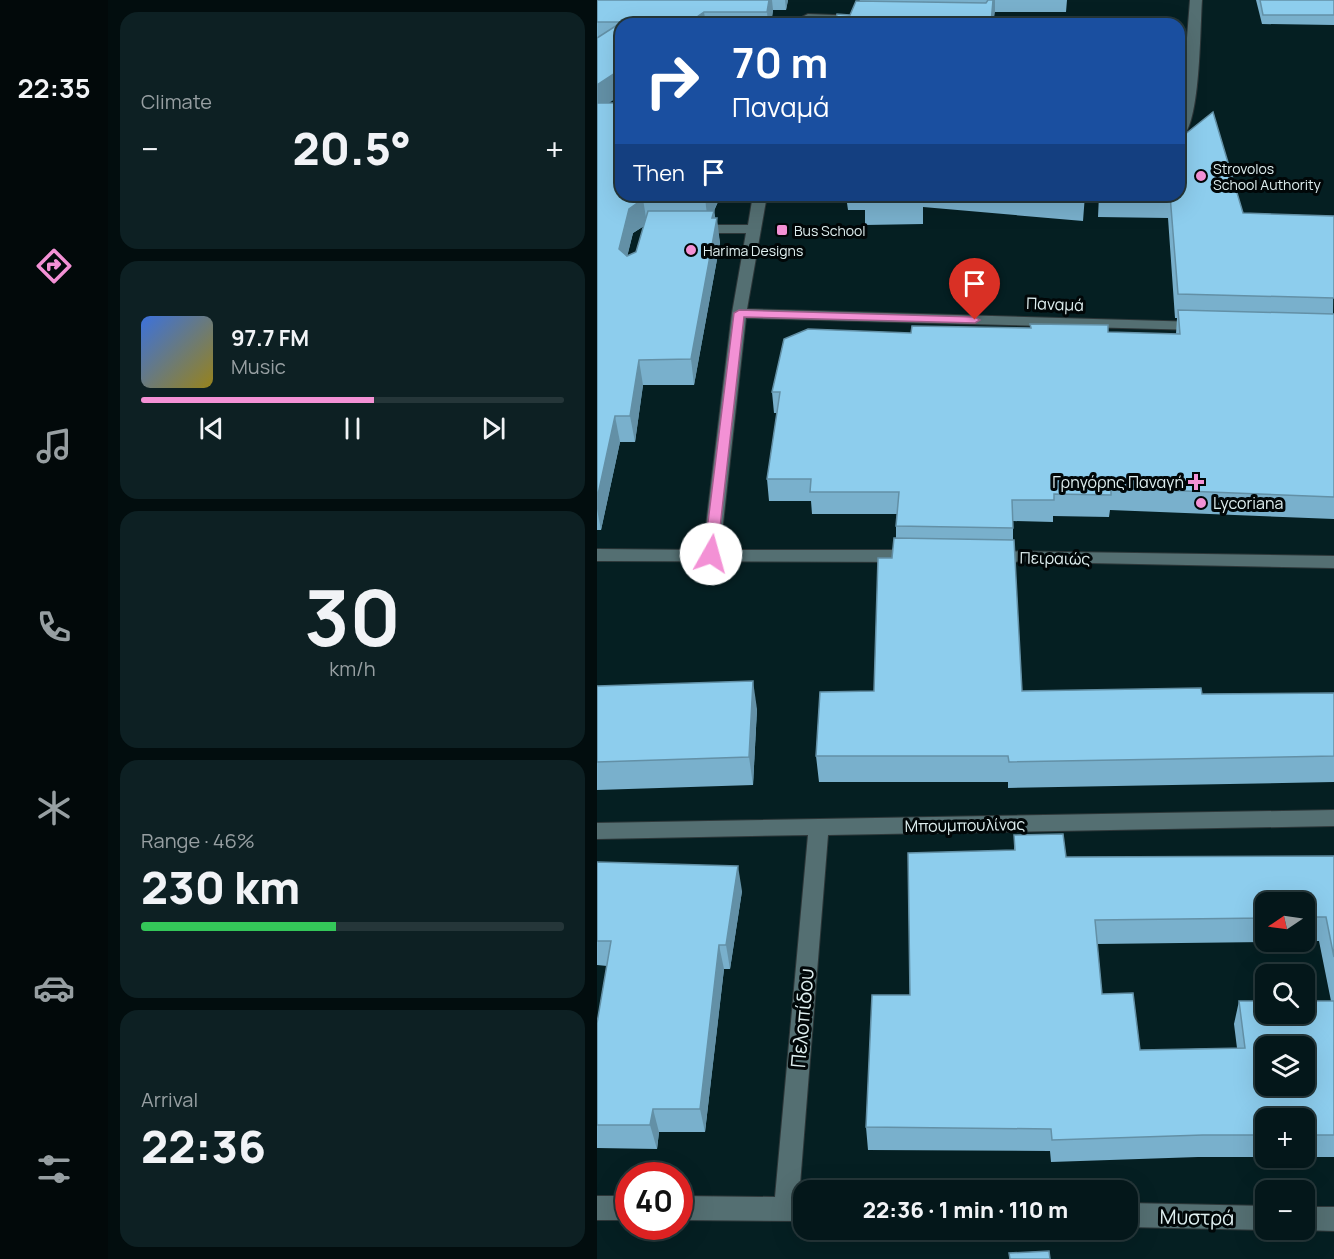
<!DOCTYPE html>
<meta charset="utf-8">
<style>
:root{--surface:#04171a;--page:#0d2023;--text:#f1f3f6;--muted:#979fa2;--line:#253639;--accent:#f391d5}
body{margin:0;font-family:Manrope,sans-serif;background:var(--page);color:var(--text);height:100vh;display:flex;flex-direction:column;font-size:22px;white-space:nowrap}
*{box-sizing:border-box;margin:0}
p{font-size:20px;color:var(--muted)}
.icon{flex:none;width:33px;height:33px;fill:none;stroke:currentColor;stroke-width:2;stroke-linecap:round;stroke-linejoin:round}
.map{position:relative;flex:1;overflow:hidden}
.panel{display:flex;flex-direction:column;gap:12px;padding:12px;background:#020d0e;width:489px}
.panel>*{flex:none}
.banner{position:absolute;left:18px;top:18px;width:570px;height:183px;border-radius:18px;box-shadow:0 6px 24px #0002,0 0 0 2px var(--line);background:#1a4fa0;color:#fff;overflow:hidden}
.needle{width:39px;rotate:257deg}
.tools{position:absolute;left:658px;top:892px;display:grid;gap:12px}
.tools a{display:grid;place-items:center;width:60px;height:60px;border-radius:12px;background:var(--surface);box-shadow:0 6px 24px #0002,0 0 0 2px var(--line);font-size:30px}
.speed{position:absolute;left:18px;top:1162px;display:flex;gap:12px;font-size:30px;font-weight:700;text-align:center}
.speed>*{display:grid;place-content:center;width:78px;height:78px;border-radius:50%;background:var(--surface);box-shadow:0 6px 24px #0002,0 0 0 2px var(--line);line-height:1}
.speed .limit{border:9px solid #d22;background:#fff;color:#111}
.pin{position:absolute;display:grid;place-items:center;width:51px;height:51px;color:#fff;margin:-62px -26px;border-radius:50% 50% 50% 0;rotate:-45deg;box-shadow:0 0 6px #0007}
.pin .icon{rotate:45deg}
.me{position:absolute;width:66px;margin:-33px;rotate:7deg;stroke-linejoin:round;filter:drop-shadow(0 0 4px #0008)}
.turn{display:flex;align-items:center;gap:21px;height:126px;padding:0 18px;font-size:27px}
.turn .icon{width:78px;height:78px;stroke-width:2.5}
.turn b{display:block;font-size:42px;line-height:51px}
.then{display:flex;align-items:center;height:57px;padding:0 18px;background:#0003;gap:12px;font-size:22px}
.big{font-size:45px;font-weight:800;line-height:1.1}
.panel .card{flex:1;display:flex;flex-direction:column;justify-content:center;gap:9px;min-width:0;padding:0 21px;border-radius:18px;background:var(--page)}
.panel .dial{align-items:center;gap:0}
.dial b{font-size:78px;line-height:1}
.song{display:flex;align-items:center;gap:18px}
.cover{width:72px;height:72px;border-radius:9px;background:linear-gradient(135deg,hsl(220 70% 55%),hsl(50 70% 35%))}
.played{height:6px;border-radius:3px;background:linear-gradient(90deg,var(--accent) 55%,var(--line) 55%)}
.keys{display:flex;justify-content:space-around;direction:ltr}
.heat{display:flex;justify-content:space-between;align-items:center;font-size:33px;direction:ltr}
.charge{height:9px;border-radius:4px;background:linear-gradient(90deg,#34c759 46%,var(--line) 0)}
.trip{position:absolute;left:196px;top:1180px;width:345px;height:60px;border-radius:18px;background:var(--surface);box-shadow:0 6px 24px #0002,0 0 0 2px var(--line);font-weight:800;line-height:60px;text-align:center}
main{display:flex;flex:1;min-height:0}
.dock{display:flex;flex-direction:column;width:108px;justify-content:space-around;align-items:center;background:#02090a;color:var(--muted)}
.dock .icon{width:42px;height:42px}
.dock .active{color:var(--accent)}
.dock b{font-size:27px;color:var(--text)}
.map>svg:first-child{display:block}
</style>
<main>
<nav class="dock">
<b>22:35</b>
<svg class="icon active" aria-label="directions" viewBox="0 0 24 24"><path d="M12 3l9 9-9 9-9-9zM9 14v-3h6M13 9l2 2-2 2"/></svg>
<svg class="icon" aria-label="music" viewBox="0 0 24 24"><path d="M9 18V5l10-2v13"/><circle cx="6" cy="18" r="3"/><circle cx="16" cy="16" r="3"/></svg>
<svg class="icon" aria-label="phone" viewBox="0 0 24 24"><path d="M5 4h4l2 5-3 2q2 4 5 5l2-3 5 2v4C11 20 4 13 5 4z"/></svg>
<svg class="icon" aria-label="climate" viewBox="0 0 24 24"><path d="M12 3v18M4 7l16 10M4 17L20 7"/></svg>
<svg class="icon" aria-label="car" viewBox="0 0 24 24"><path d="M5 17H2v-5l4-1 3-4h7l3 4 3 1v5h-3M9 17h6M6 11h13"/><circle cx="7" cy="17" r="2"/><circle cx="17" cy="17" r="2"/></svg>
<svg class="icon" aria-label="filters" viewBox="0 0 24 24"><path d="M4 7h16M4 17h16"/><circle cx="9" cy="7" r="2"/><circle cx="15" cy="17" r="2"/></svg>
</nav>
<section class="panel">
<div class="card"><p>Climate</p>
<div class="heat"><a>−</a><b class="big">20.5°</b><a>+</a></div>
</div>
<div class="card">
<div class="song"><i class="cover"></i><div><b>97.7 FM</b><p>Music</p></div></div>
<div class="played"></div>
<div class="keys"><svg class="icon" aria-label="previous" viewBox="0 0 24 24"><path d="M18 5L8 12l10 7zM5 5v14"/></svg><svg class="icon" aria-label="pause" viewBox="0 0 24 24"><path d="M8 5v14M16 5v14"/></svg><svg class="icon" aria-label="next" viewBox="0 0 24 24"><path d="M6 5l10 7-10 7zM19 5v14"/></svg></div>
</div>
<div class="card dial"><b>30</b><p>km/h</p></div>
<div class="card"><p>Range · 46%</p><b class="big">230 km</b><div class="charge"></div></div>
<div class="card"><p>Arrival</p><b class="big">22:36</b></div>
</section>
<div class="map">
<svg width="737" height="1259" viewBox="0 0 737 1259">
<rect width="100%" height="100%" fill="#051f22"/>
<g fill="none" stroke-linecap="round" stroke-linejoin="round">
<g stroke="#2d3739" stroke-width="2">
<g id="minor">
<path d="M593,0H605C603,23 604,133 582,139Z"/>
<polygon points="211,14 263,16 269,19 263,22 207,19 205,17"/>
<polygon points="156,195 170,195 150,309 602,322 609,326 602,330 149,318 123,550 319,550 325,552 328,556 325,560 319,562 0,561 0,549 106,550 135,313 149,233 96,233 89,229 96,225 151,225"/>
<polygon points="395,551 737,556 737,568 389,561 386,557 389,553"/>
<polygon points="737,810 737,826 231,835 202,1197 207,1197 207,1221 82,1220 82,1196 178,1197 211,835 0,839 0,823"/>
<rect x="0" y="1196" width="32" height="24"/>
<polygon points="531,1203 669,1206 669,1230 531,1227"/>
<polygon points="708,1207 737,1207 737,1231 706,1230"/>
</g>
</g>
<use href="#minor" fill="#546f72" fill-rule="evenodd"/>
</g>
<g fill="#79b0cc" fill-rule="evenodd">
<path d="M0,0H191L189,10H176L174,24H24L12,103L24,195H124L117,211L123,243L97,385H46L38,442H23L4,530H0ZM47,226L39,252L30,256L36,233Z"/>
<polygon points="263,0 470,0 469,12 398,12 253,15"/>
<polygon points="659,0 737,0 737,25 665,24"/>
<polygon points="226,195 488,195 486,221 326,207 326,224 268,225 268,210 251,210 250,203 227,203"/>
<polygon points="502,195 582,195 646,213 737,216 736,314 737,314 737,519 513,510 512,517 456,516 456,522 416,521 416,540 425,691 605,694 737,693 737,782 411,788 411,782 222,782 219,756 277,691 295,558 299,538 299,526 300,514 215,514 214,501 172,501 170,479 180,413 177,413 175,392 314,333 511,332 579,334 580,318 578,318 571,218 501,217"/>
<polygon points="0,686 160,709 156,785 0,790"/>
<path d="M417,835L469,857L737,856V1157H708V1119H669V1157H601L454,1162L453,1151L271,1150L269,1127L313,995L417,850ZM669,903H708V941H722L734,1001H642L637,1024L640,1048L543,1050L505,994L500,944L669,942Z"/>
<polygon points="0,862 145,891 133,969 127,969 108,1132 62,1132 60,1149 0,1148 0,1023 10,966 0,965"/>
</g>
<g fill="#6390a6">
<polygon points="172,0 175,0 176,10 174,24 171,24 170,12"/>
<polygon points="188,0 191,0 189,10"/>
<polygon points="396,0 398,0 398,12 396,24 394,24"/>
<polygon points="107,12 109,24 90,24"/>
<polygon points="24,69 24,95 0,111 0,85"/>
<polygon points="109,195 124,195 111,223 108,198"/>
<polygon points="46,199 50,224 36,233 26,274 22,249 32,209"/>
<polygon points="117,211 119,224 120,218 123,243 97,385 94,359"/>
<polygon points="42,360 46,385 38,442 33,416"/>
<polygon points="18,416 23,442 4,530 0,509 0,499"/>
<polygon points="156,681 160,709 156,785 152,757"/>
<polygon points="141,866 145,891 133,969 129,945"/>
<polygon points="122,945 127,969 108,1132 103,1109"/>
<polygon points="56,1109 62,1132 60,1149 53,1125"/>
</g>
<g fill="#8dcded" stroke="#6390a6" stroke-width="1.5" fill-rule="evenodd">
<polygon points="0,0 172,0 170,12 107,12 90,24 24,24 24,69 0,85 0,38 25,22 0,22"/>
<polygon points="391,0 396,0 394,24 238,24 240,14 253,15 259,1 389,3"/>
<polygon points="663,0 737,0 737,15 666,15"/>
<polygon points="0,103 24,103 24,195 109,195 108,198 46,199 32,209 22,249 30,256 39,252 51,211 117,211 115,218 120,218 94,359 42,360 33,416 18,416 0,499"/>
<polygon points="616,112 646,213 737,216 737,298 581,294 573,195 582,195 582,139"/>
<polygon points="267,195 325,195 326,198 267,199"/>
<polygon points="581,310 737,314 737,497 514,488 514,495 457,494 457,500 415,500 416,528 299,526 302,492 213,492 214,479 170,479 183,392 175,392 187,339 211,329 314,333 315,326 434,328 433,324 511,325 511,332 583,334"/>
<polygon points="297,538 417,540 425,691 604,688 605,694 737,693 737,756 412,762 411,756 219,756 223,692 277,691 281,558 295,558"/>
<polygon points="156,681 152,757 0,762 0,686"/>
<path d="M466,834L469,857L737,856V957L729,917H708V903H669V918L498,920L505,994L536,993L543,1050L648,1048L642,1001H669V1014H708V1001H737V1135H708V1119H669V1135H606L455,1140L454,1129L269,1127L275,995H313L311,853L418,850L417,835ZM669,1047H708V1086H669Z"/>
<polygon points="0,862 141,866 129,945 122,945 103,1109 56,1109 53,1125 0,1125 0,1023 14,941 0,941"/>
<polygon points="452,1251 453,1259 413,1259 412,1253"/>
</g>
<polygon fill="#f391d5" stroke="#9e5e8a" stroke-width="1.5" points="142,310 378,317 383,320 378,323 147,317 120,554 114,558 107,554 137,313"/>
<g fill="#f391d5" stroke="#010708" stroke-width="2">
<circle cx="604" cy="176" r="6"/>
<rect x="179" y="224" width="12" height="12" rx="3"/>
<circle cx="94" cy="250" r="6"/>
<path d="M596 473h6v6h6v6h-6v6h-6v-6h-6v-6h6z"/>
<circle cx="604" cy="503" r="6"/>
</g>
<g text-anchor="middle" dominant-baseline="central" stroke-width="6" stroke-linejoin="round" paint-order="stroke">
<g font-size="14" fill="#dfeff0" stroke="#010708" text-anchor="start">
<text x="616" y="168">Strovolos<tspan x="616" dy="16">School Authority</tspan></text>
<text x="197" y="230">Bus School</text>
<text x="106" y="250">Harima Designs</text>
</g>
<g font-size="16" fill="#dfeff0" stroke="#010708">
<text transform="translate(458 304) rotate(2)">Παναμά</text>
<text transform="translate(458 558) rotate(1)">Πειραιώς</text>
<text transform="translate(368 825) rotate(-1)">Μπουμπουλίνας</text>
</g>
<g font-size="16" fill="#dfeff0" stroke="#010708" text-anchor="end">
<text x="587" y="482">Γρηγόρης Παναγή</text>
<text x="616" y="503" text-anchor="start">Lycoriana</text>
</g>
<g font-size="20" fill="#dfeff0" stroke="#010708">
<text transform="translate(205 1018) rotate(-85)">Πελοπίδου</text>
<text transform="translate(600 1217) rotate(1)">Μυστρά</text>
</g>
</g>
</svg>
<div class="tools">
<a><svg class="needle" viewBox="-14 -14 28 28"><path d="M0-13l5 13h-10z" fill="#e53935"/><path d="M0 13l5-13h-10z" fill="#979fa2"/></svg></a>
<a><svg class="icon" aria-label="search" viewBox="0 0 24 24"><circle cx="10" cy="10" r="6"/><path d="M15 15l6 6"/></svg></a>
<a><svg class="icon" aria-label="layers" viewBox="0 0 24 24"><path d="M12 4l9 5-9 5-9-5zM3 14l9 5 9-5"/></svg></a>
<a>+</a>
<a>−</a>
</div>
<div class="speed"><div class="limit">40</div></div>
<div class="pin" style="left:378px;top:320px;background:#d93025"><svg class="icon" aria-label="arrive" viewBox="0 0 24 24"><path d="M6 21V4h12l-3 4 3 4H6"/></svg></div>
<svg class="me" style="left:114px;top:554px" viewBox="-20 -20 40 40"><circle r="19" fill="#fff"/><path d="M0-13L10 11 0 6-10 11z" fill="#f391d5"/></svg>
<div class="trip">22:36 · 1 min · 110 m</div>
<div class="banner">
<div class="turn"><svg class="icon" aria-label="right" viewBox="0 0 24 24"><path d="M7 20v-9h11M14 6l5 5-5 5"/></svg><div><b>70 m</b>Παναμά</div></div>
<div class="then">Then<svg class="icon" aria-label="arrive" viewBox="0 0 24 24"><path d="M6 21V4h12l-3 4 3 4H6"/></svg></div>
</div>
</div>
</main>
